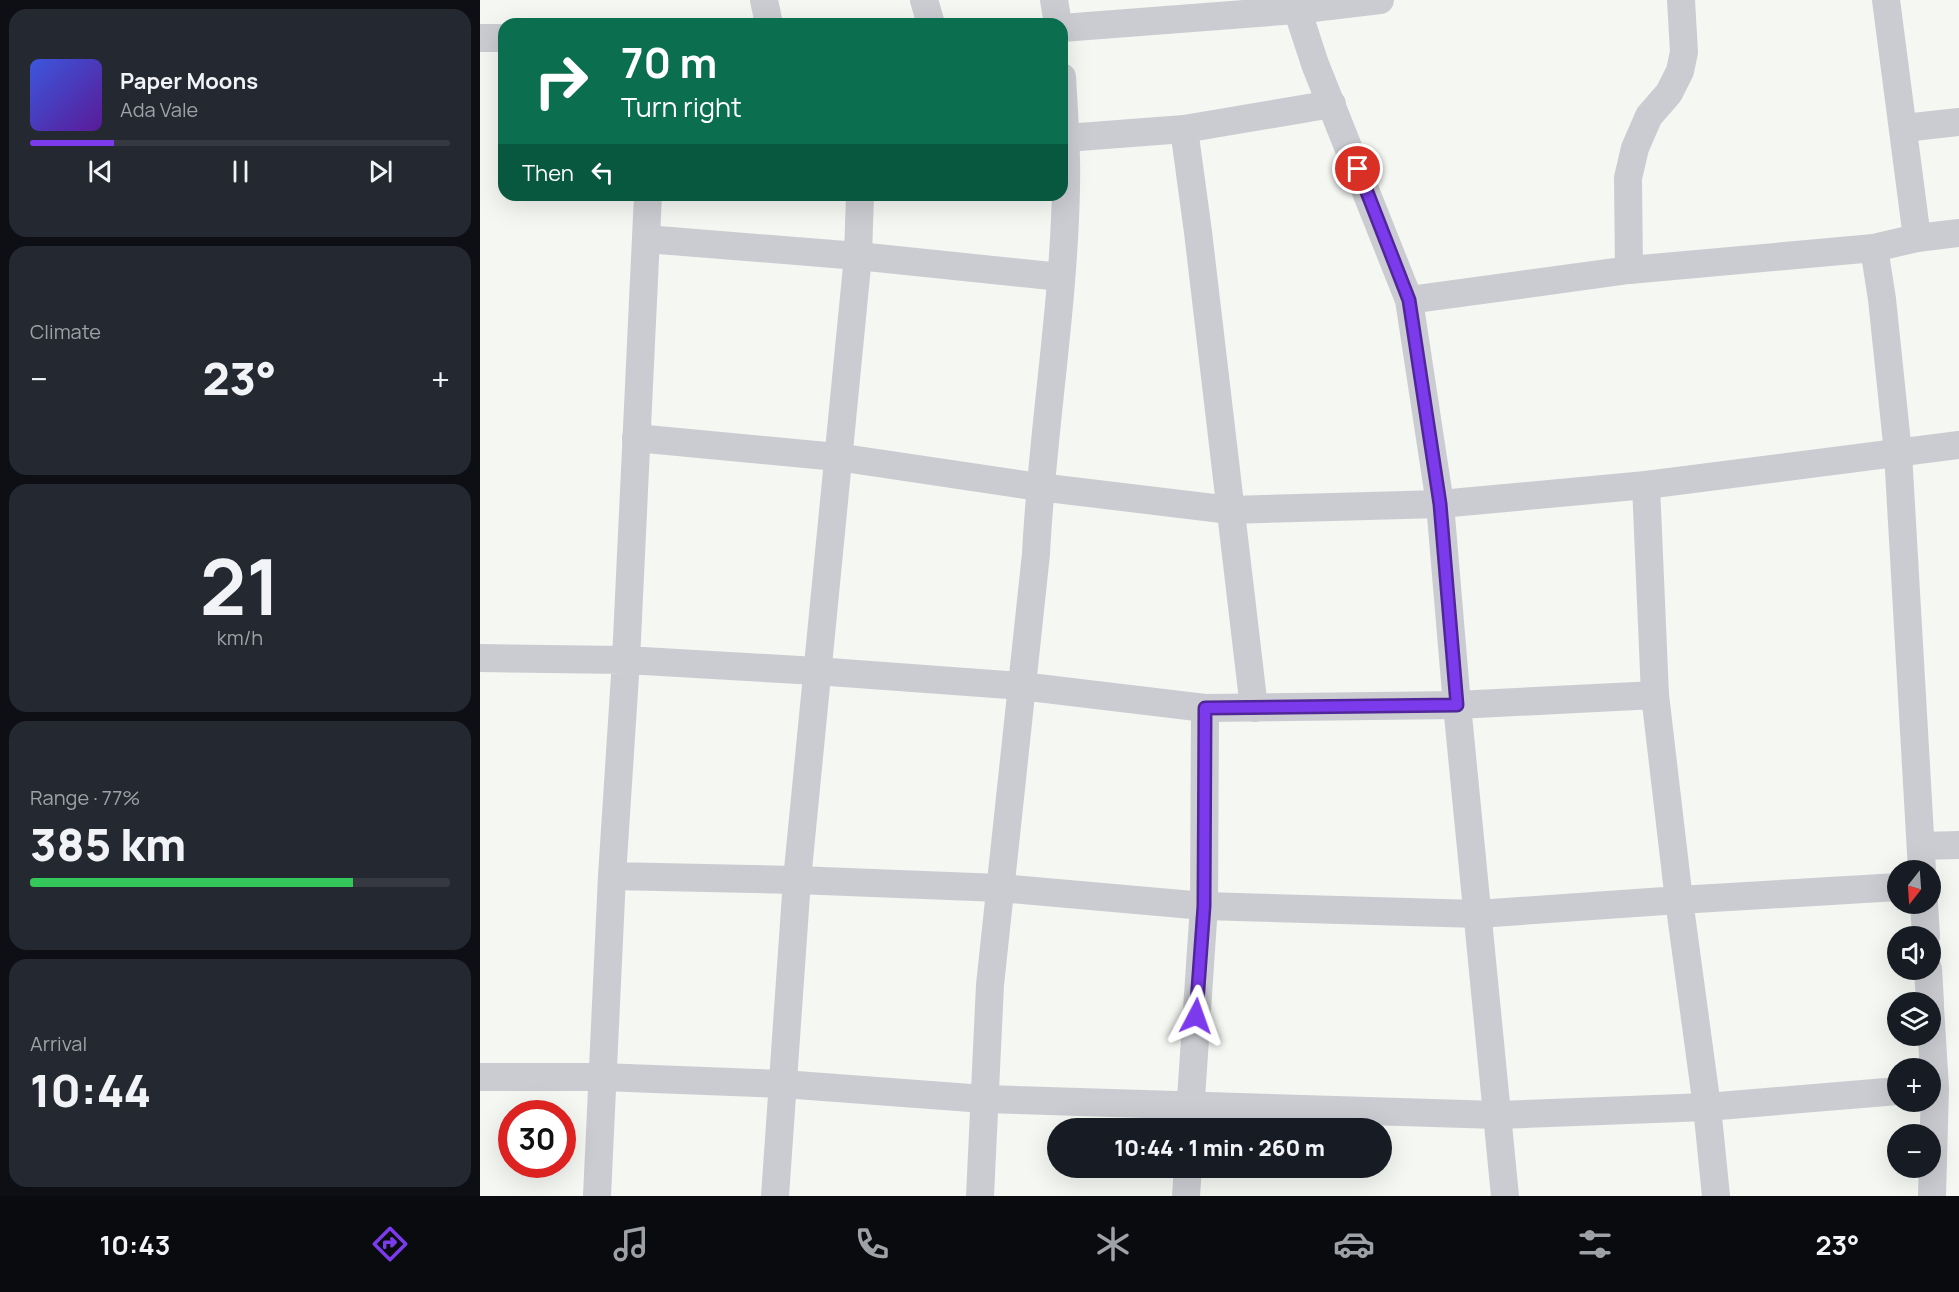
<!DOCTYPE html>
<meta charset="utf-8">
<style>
:root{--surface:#171b24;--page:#242831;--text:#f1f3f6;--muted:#9ea1a6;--line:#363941;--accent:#7c3aed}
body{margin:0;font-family:Manrope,sans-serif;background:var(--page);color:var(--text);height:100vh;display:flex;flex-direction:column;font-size:22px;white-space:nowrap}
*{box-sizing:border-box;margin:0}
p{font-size:20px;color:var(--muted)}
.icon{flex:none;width:33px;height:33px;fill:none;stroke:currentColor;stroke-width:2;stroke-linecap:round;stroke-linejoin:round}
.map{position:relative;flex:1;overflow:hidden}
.drawer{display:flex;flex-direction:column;gap:9px;padding:9px;background:#0d0f14;width:480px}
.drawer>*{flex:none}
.top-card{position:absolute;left:18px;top:18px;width:570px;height:183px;border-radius:18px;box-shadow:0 6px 24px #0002;background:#0b6e4f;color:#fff;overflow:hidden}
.needle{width:39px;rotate:197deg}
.buttons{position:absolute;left:1407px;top:860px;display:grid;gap:12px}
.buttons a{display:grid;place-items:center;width:54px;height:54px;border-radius:50%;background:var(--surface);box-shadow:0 6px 24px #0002;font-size:30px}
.speed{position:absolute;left:18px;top:1100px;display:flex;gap:12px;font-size:30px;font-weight:700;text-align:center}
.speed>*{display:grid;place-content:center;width:78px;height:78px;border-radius:50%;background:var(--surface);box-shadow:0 6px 24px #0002;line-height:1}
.speed .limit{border:9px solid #d22;background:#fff;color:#111}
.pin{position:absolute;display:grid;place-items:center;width:51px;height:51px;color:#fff;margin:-26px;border:3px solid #fff;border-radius:50%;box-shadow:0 2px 6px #0007}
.me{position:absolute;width:66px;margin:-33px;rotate:4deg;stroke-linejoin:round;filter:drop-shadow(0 0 4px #0008)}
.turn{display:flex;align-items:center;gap:21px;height:126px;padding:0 24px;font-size:27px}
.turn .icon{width:78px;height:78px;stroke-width:2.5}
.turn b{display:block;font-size:42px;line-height:51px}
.then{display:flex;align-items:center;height:57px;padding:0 24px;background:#0003;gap:12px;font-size:22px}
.big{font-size:45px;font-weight:800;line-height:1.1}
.drawer .tile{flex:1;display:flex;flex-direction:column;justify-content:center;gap:9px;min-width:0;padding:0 21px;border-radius:18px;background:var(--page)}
.drawer .dial{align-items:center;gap:0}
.dial b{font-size:78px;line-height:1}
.song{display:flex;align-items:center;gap:18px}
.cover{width:72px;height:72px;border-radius:9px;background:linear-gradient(135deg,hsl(230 70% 55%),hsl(270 70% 35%))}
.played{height:6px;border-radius:3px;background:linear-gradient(90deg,var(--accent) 20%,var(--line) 20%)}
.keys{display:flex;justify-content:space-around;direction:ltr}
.heat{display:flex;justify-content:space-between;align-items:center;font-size:33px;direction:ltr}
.charge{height:9px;border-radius:4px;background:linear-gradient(90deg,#34c759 77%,var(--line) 0)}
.trip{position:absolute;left:567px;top:1118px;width:345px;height:60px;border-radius:30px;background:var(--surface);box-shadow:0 6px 24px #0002;font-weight:800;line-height:60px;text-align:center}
.menu{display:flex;height:96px;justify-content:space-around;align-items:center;background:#090b0e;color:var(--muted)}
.menu .icon{width:42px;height:42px}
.menu .active{color:var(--accent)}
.menu b{font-size:27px;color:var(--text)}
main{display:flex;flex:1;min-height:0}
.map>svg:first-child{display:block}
</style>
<main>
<section class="drawer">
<div class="tile">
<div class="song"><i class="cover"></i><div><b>Paper Moons</b><p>Ada Vale</p></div></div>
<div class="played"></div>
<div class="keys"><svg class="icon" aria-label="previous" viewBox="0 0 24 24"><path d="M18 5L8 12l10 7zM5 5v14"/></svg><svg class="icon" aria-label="pause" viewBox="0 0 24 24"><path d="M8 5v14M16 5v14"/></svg><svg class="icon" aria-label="next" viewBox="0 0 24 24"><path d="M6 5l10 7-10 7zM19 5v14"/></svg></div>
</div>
<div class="tile"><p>Climate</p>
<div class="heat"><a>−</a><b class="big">23°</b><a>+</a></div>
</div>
<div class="tile dial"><b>21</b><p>km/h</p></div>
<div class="tile"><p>Range · 77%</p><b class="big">385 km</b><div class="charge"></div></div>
<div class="tile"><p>Arrival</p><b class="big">10:44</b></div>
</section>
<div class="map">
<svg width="1479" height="1196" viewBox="0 0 1479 1196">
<rect width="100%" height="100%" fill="#f5f7f3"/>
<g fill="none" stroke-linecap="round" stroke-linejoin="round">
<g stroke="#cbccd1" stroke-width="28">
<polyline points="284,0 289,24"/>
<polyline points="444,0 451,24"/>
<polyline points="574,0 578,24"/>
<polyline points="814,0 835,64 929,300 960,504 977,705 1025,1196"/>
<polyline points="1406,0 1437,238"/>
<polyline points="582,28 816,10 900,0"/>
<polyline points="0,38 24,38"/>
<polyline points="1424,128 1479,122"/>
<polyline points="704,129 718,232 774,708"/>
<polyline points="586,138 704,129 852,104"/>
<polyline points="166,239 378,256 581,277"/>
<polyline points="1394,248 1402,299 1418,453 1442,870"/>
<polyline points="1149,270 1394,248 1437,238 1479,233"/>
<polyline points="929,300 1149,270 1148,178 1155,148 1169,116 1189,93 1200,71 1204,52 1201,0"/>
<polyline points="156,438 357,457 559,487 750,510 960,504 1166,485 1479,445"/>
<polyline points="1166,485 1175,695"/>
<polyline points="0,658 146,660 336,671 541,686 725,708 977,705 1175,695 1199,900 998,914 724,906 520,888 317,880 132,876 146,660 168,195"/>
<polyline points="1441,846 1479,845"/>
<polyline points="1444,903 1446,936"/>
<polyline points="1448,969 1450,1002"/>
<polyline points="1450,1007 1455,1088 1452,1196"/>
<polyline points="0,1077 122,1077 303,1084 504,1099 1018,1115 1227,1107 1418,1091"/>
<polyline points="709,1128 724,906 725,708"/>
<polyline points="117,1196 132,876"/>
<polyline points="295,1196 317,880 378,256 380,195"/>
<path d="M500,1196L510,985L556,554C562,431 584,309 586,186C587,150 584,113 582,77"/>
<polyline points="706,1196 708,1167"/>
<polyline points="1236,1196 1227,1107 1199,900 1418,887"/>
</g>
</g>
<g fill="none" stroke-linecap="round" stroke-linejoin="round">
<g stroke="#51269a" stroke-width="15">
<polyline id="route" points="716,1016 724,906 725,708 977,705 960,504 929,300 878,169"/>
</g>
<use href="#route" stroke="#7c3aed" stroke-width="10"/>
</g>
</svg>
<div class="buttons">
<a><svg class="needle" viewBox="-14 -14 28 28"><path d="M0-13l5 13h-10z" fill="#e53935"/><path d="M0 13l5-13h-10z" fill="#9ea1a6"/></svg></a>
<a><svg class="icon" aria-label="sound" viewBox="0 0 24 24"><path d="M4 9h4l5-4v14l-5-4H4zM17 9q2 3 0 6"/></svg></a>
<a><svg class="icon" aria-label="layers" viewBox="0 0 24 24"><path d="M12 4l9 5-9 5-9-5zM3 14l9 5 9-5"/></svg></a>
<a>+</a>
<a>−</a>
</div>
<div class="speed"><div class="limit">30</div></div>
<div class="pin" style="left:878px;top:169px;background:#d93025"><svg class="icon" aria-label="arrive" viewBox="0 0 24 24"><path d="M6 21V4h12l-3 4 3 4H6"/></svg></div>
<svg class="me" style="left:716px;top:1016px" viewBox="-20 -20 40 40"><path d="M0-17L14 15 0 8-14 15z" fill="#7c3aed" stroke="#fff" stroke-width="4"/></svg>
<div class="trip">10:44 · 1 min · 260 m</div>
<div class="top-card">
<div class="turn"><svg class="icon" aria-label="right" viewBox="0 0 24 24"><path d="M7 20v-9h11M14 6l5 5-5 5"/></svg><div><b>70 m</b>Turn right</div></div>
<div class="then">Then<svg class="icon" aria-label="left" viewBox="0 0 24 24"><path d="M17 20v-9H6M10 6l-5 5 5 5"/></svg></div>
</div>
</div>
</main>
<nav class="menu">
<b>10:43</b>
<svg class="icon active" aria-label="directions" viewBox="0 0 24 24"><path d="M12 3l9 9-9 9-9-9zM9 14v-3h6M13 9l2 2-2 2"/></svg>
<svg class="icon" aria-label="music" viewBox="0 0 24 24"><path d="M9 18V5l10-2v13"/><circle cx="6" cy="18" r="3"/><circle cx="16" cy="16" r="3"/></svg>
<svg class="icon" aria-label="phone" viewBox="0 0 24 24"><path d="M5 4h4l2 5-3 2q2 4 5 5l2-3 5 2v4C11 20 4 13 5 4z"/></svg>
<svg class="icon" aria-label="climate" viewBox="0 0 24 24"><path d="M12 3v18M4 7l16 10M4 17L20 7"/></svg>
<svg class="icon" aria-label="car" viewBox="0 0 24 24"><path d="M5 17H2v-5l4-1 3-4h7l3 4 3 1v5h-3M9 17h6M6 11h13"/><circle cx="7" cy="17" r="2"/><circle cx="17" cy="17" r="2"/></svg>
<svg class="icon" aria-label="filters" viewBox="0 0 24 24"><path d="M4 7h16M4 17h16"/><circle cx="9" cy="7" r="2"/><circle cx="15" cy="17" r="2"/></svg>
<b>23°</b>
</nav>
